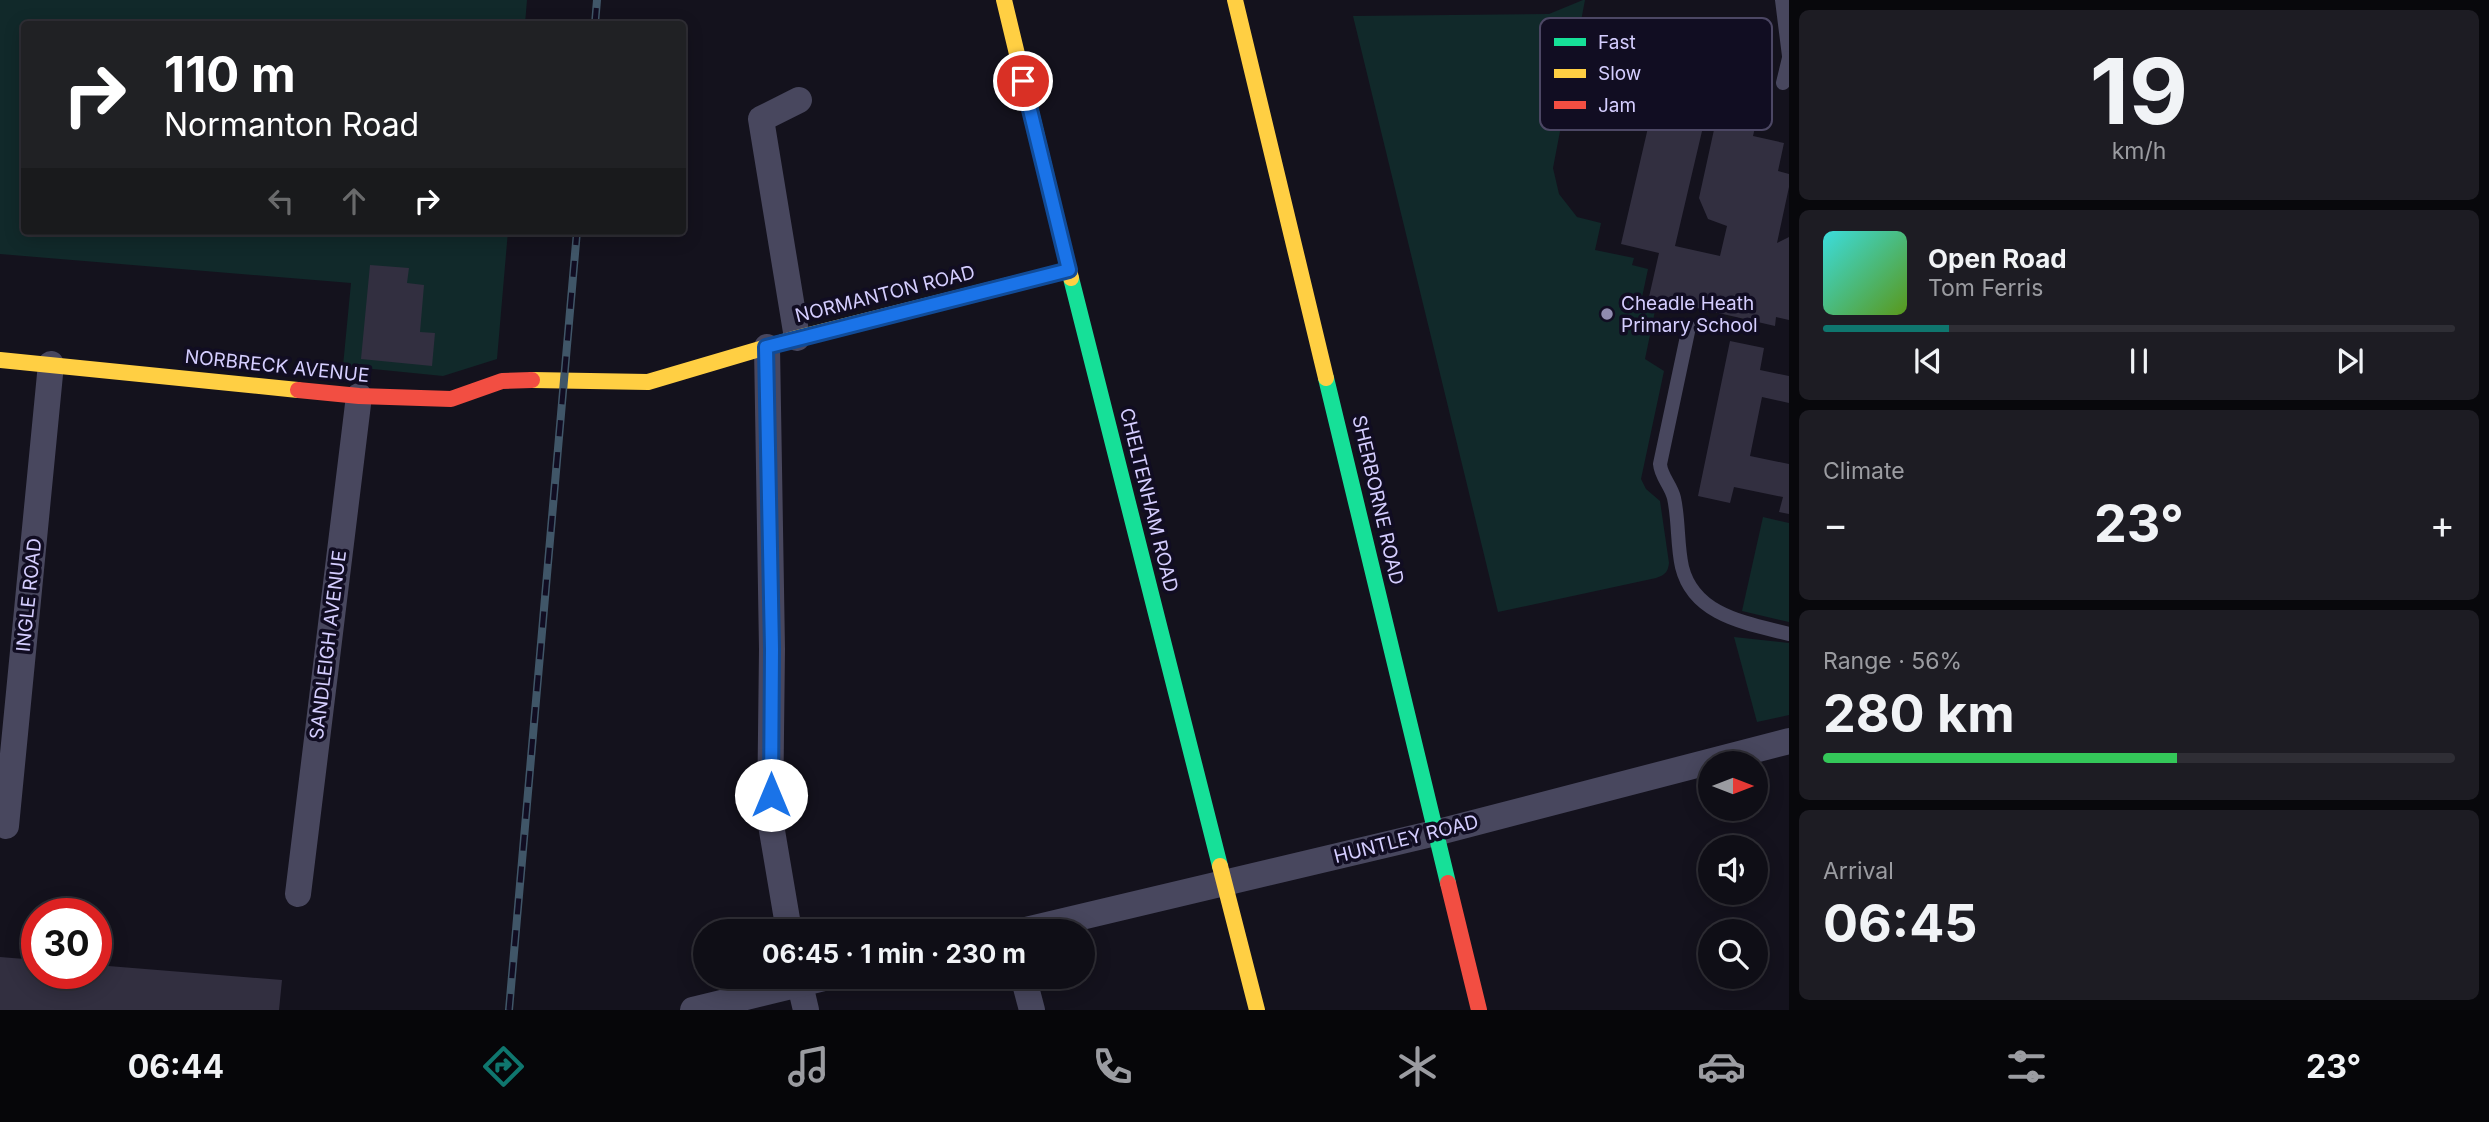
<!DOCTYPE html>
<meta charset="utf-8">
<style>
:root{--surface:#0f0e16;--page:#1d1c23;--text:#f1f3f6;--muted:#9b9ca1;--line:#2f2e35;--accent:#0f766e}
body{margin:0;font-family:Inter,sans-serif;background:var(--page);color:var(--text);height:100vh;display:flex;flex-direction:column;font-size:26px;white-space:nowrap}
*{box-sizing:border-box;margin:0}
p{font-size:23px;color:var(--muted)}
.icon{flex:none;width:38px;height:38px;fill:none;stroke:currentColor;stroke-width:2;stroke-linecap:round;stroke-linejoin:round}
.map{position:relative;flex:1;overflow:hidden}
.sheet{display:flex;flex-direction:column;gap:10px;padding:10px;background:#08080c;width:700px}
.sheet>*{flex:none}
.guide{position:absolute;left:21px;top:21px;width:665px;height:214px;border-radius:7px;box-shadow:0 4px 18px #0003,0 0 0 2px var(--line);background:#202124;color:#fff;overflow:hidden}
.needle{width:46px;rotate:90deg}
.controls{position:absolute;left:1698px;top:751px;display:grid;gap:14px}
.controls a{display:grid;place-items:center;width:70px;height:70px;border-radius:50%;background:var(--surface);box-shadow:0 4px 18px #0003,0 0 0 2px var(--line);font-size:35px}
.speed{position:absolute;left:21px;top:898px;display:flex;gap:14px;font-size:35px;font-weight:700;text-align:center}
.speed>*{display:grid;place-content:center;width:91px;height:91px;border-radius:50%;background:var(--surface);box-shadow:0 4px 18px #0003,0 0 0 2px var(--line);line-height:1}
.speed .limit{border:10px solid #d22;background:#fff;color:#111}
.pin{position:absolute;display:grid;place-items:center;width:60px;height:60px;color:#fff;margin:-30px;border:4px solid #fff;border-radius:50%;box-shadow:0 2px 7px #0007}
.me{position:absolute;width:77px;margin:-38px;rotate:0deg;stroke-linejoin:round;filter:drop-shadow(0 0 5px #0008)}
.turn{display:flex;align-items:center;gap:24px;height:147px;padding:0 28px;font-size:32px}
.turn .icon{width:91px;height:91px;stroke-width:2.5}
.turn b{display:block;font-size:49px;line-height:60px}
.lanes{display:flex;align-items:center;height:66px;padding:0 28px;background:#0003;justify-content:center;gap:35px;direction:ltr}
.lanes .off{opacity:.35}
.big{font-size:52px;font-weight:700;line-height:1.1}
.sheet .card{flex:1;display:flex;flex-direction:column;justify-content:center;gap:10px;min-width:0;padding:0 24px;border-radius:10px;background:var(--page)}
.sheet .dial{align-items:center;gap:0}
.dial b{font-size:91px;line-height:1}
.song{display:flex;align-items:center;gap:21px}
.cover{width:84px;height:84px;border-radius:10px;background:linear-gradient(135deg,hsl(180 70% 55%),hsl(90 70% 35%))}
.played{height:7px;border-radius:4px;background:linear-gradient(90deg,var(--accent) 20%,var(--line) 20%)}
.keys{display:flex;justify-content:space-around;direction:ltr}
.heat{display:flex;justify-content:space-between;align-items:center;font-size:38px;direction:ltr}
.charge{height:10px;border-radius:5px;background:linear-gradient(90deg,#34c759 56%,var(--line) 0)}
.trip{position:absolute;left:693px;top:919px;width:402px;height:70px;border-radius:35px;background:var(--surface);box-shadow:0 4px 18px #0003,0 0 0 2px var(--line);font-weight:700;line-height:70px;text-align:center}
.menu{display:flex;height:112px;justify-content:space-around;align-items:center;background:#060609;color:var(--muted)}
.menu .icon{width:49px;height:49px}
.menu .on{color:var(--accent)}
.menu b{font-size:32px;color:var(--text)}
main{display:flex;flex:1;min-height:0}
.map>svg:first-child{display:block}
</style>
<main>
<div class="map">
<svg width="1789" height="1010" viewBox="0 0 1789 1010">
<rect width="100%" height="100%" fill="#14121d"/>
<g fill="#11292a">
<polygon points="0,0 527,0 525,24 24,24 24,231 508,231 497,359 443,376 343,366 351,283 0,254"/>
<path d="M1583,0H1585L1553,168L1559,194L1577,217L1601,223L1595,250L1634,258L1632,265L1648,269L1641,302L1656,306L1645,359L1664,371L1641,479L1646,489L1660,501L1669,563C1668,572 1665,575 1656,578L1498,612L1353,16L1549,14Z"/>
<polygon points="1763,517 1789,523 1789,622 1742,611"/>
<polygon points="1734,637 1789,643 1789,715 1757,722"/>
</g>
<g fill="#322f40">
<polygon points="1603,25 1674,41 1676,33 1714,42 1712,51 1732,55 1725,83 1714,80 1675,246 1720,256 1727,226 1708,219 1699,198 1719,107 1727,109 1734,80 1748,84 1753,63 1769,67 1753,136 1784,143 1778,171 1789,174 1789,187 1777,243 1789,237 1789,320 1776,317 1775,326 1649,297 1659,253 1621,244 1650,119 1584,103 1591,70 1584,68 1586,56 1595,58"/>
<polygon points="370,265 409,268 407,283 424,285 420,332 435,333 432,366 361,359"/>
<polygon points="1730,341 1764,348 1760,370 1789,376 1789,403 1762,397 1750,456 1789,464 1789,514 1779,512 1783,497 1734,487 1730,503 1698,496"/>
<polygon points="0,957 37,960 37,973 96,973 96,965 282,980 279,1010 0,1010"/>
</g>
<g fill="none" stroke-linecap="round" stroke-linejoin="round">
<g stroke="#48475e" stroke-width="14">
<polyline points="1782,0 1789,56"/>
<polyline points="1783,83 1789,58"/>
<path d="M1689,327L1660,464C1661,477 1671,485 1674,498C1679,521 1677,545 1682,567C1694,616 1747,623 1789,634"/>
</g>
<g stroke="#48475e" stroke-width="26">
<polyline points="797,338 761,119 799,100"/>
<polyline points="767,347 772,649 770,819 789,931"/>
<polyline points="6,826 51,364"/>
<polyline points="298,894 359,396"/>
<polyline points="1022,931 1435,833 1789,741"/>
<polyline points="798,976 806,1010"/>
<polyline points="1023,976 1032,1010"/>
<polyline points="693,1010 832,976"/>
</g>
<g stroke="#16e098" stroke-width="16">
<polyline points="1071,278 1220,866"/>
<polyline points="1326,378 1448,883"/>
</g>
<g stroke="#ffcf43" stroke-width="16">
<polyline points="1004,0 1071,278"/>
<polyline points="1235,0 1326,378"/>
<polyline points="0,360 298,390"/>
<polyline points="532,380 648,382 797,338 1069,270"/>
<polyline points="1220,866 1257,1010"/>
</g>
<g stroke="#f24e42" stroke-width="16">
<polyline points="298,390 359,396 451,399 502,381 532,380"/>
<polyline points="1448,883 1479,1010"/>
</g>
<g stroke="#405668" stroke-width="8">
<g id="rail">
<polyline points="595,24 597,0"/>
<polyline points="509,1010 577,231"/>
</g>
</g>
<use href="#rail" stroke="#110d22" stroke-width="5" stroke-dasharray="16" stroke-linecap="butt"/>
</g>
<g fill="none" stroke-linecap="round" stroke-linejoin="round">
<g stroke="#114b97" stroke-width="18">
<polyline id="route" points="771,795 772,649 766,347 1069,270 1023,81"/>
</g>
<use href="#route" stroke="#1a73e8" stroke-width="12"/>
</g>
<circle fill="#918cb0" stroke="#110d22" stroke-width="2.5" cx="1607" cy="314" r="7"/>
<g text-anchor="middle" dominant-baseline="central" stroke-width="7" stroke-linejoin="round" paint-order="stroke">
<g font-size="19" fill="#d5ceff" stroke="#110d22">
<text transform="translate(885 294) rotate(-14)">NORMANTON ROAD</text>
<text transform="translate(277 366) rotate(6)">NORBRECK AVENUE</text>
<text transform="translate(1149 500) rotate(76)">CHELTENHAM ROAD</text>
<text transform="translate(1378 500) rotate(77)">SHERBORNE ROAD</text>
<text transform="translate(29 595) rotate(-84)">INGLE ROAD</text>
<text transform="translate(328 645) rotate(-83)">SANDLEIGH AVENUE</text>
<text transform="translate(1406 839) rotate(-14)">HUNTLEY ROAD</text>
</g>
<g font-size="19" fill="#d5ceff" stroke="#110d22" text-anchor="start">
<text x="1621" y="303">Cheadle Heath<tspan x="1621" dy="22">Primary School</tspan></text>
</g>
</g>
<rect x="1540" y="18" width="232" height="112" rx="10" fill="#110d22" stroke="#4c4764" stroke-width="2"/>
<rect x="1554" y="38" width="32" height="8" fill="#16e098"/>
<rect x="1554" y="69" width="32" height="9" fill="#ffcf43"/>
<rect x="1554" y="101" width="32" height="8" fill="#f24e42"/>
<g font-size="19" fill="#d5ceff">
<text x="1598" y="49">Fast</text>
<text x="1598" y="80">Slow</text>
<text x="1598" y="112">Jam</text>
</g>
</svg>
<div class="controls">
<a><svg class="needle" viewBox="-14 -14 28 28"><path d="M0-13l5 13h-10z" fill="#e53935"/><path d="M0 13l5-13h-10z" fill="#9b9ca1"/></svg></a>
<a><svg class="icon" aria-label="sound" viewBox="0 0 24 24"><path d="M4 9h4l5-4v14l-5-4H4zM17 9q2 3 0 6"/></svg></a>
<a><svg class="icon" aria-label="search" viewBox="0 0 24 24"><circle cx="10" cy="10" r="6"/><path d="M15 15l6 6"/></svg></a>
</div>
<div class="speed"><div class="limit">30</div></div>
<div class="pin" style="left:1023px;top:81px;background:#d93025"><svg class="icon" aria-label="arrive" viewBox="0 0 24 24"><path d="M6 21V4h12l-3 4 3 4H6"/></svg></div>
<svg class="me" style="left:771px;top:795px" viewBox="-20 -20 40 40"><circle r="19" fill="#fff"/><path d="M0-13L10 11 0 6-10 11z" fill="#1a73e8"/></svg>
<div class="trip">06:45 · 1 min · 230 m</div>
<div class="guide">
<div class="turn"><svg class="icon" aria-label="right" viewBox="0 0 24 24"><path d="M7 20v-9h11M14 6l5 5-5 5"/></svg><div><b>110 m</b>Normanton Road</div></div>
<div class="lanes"><svg class="icon off" aria-label="left" viewBox="0 0 24 24"><path d="M17 20v-9H6M10 6l-5 5 5 5"/></svg><svg class="icon off" aria-label="ahead" viewBox="0 0 24 24"><path d="M12 20V5M6 11l6-6 6 6"/></svg><svg class="icon" aria-label="right" viewBox="0 0 24 24"><path d="M7 20v-9h11M14 6l5 5-5 5"/></svg></div>
</div>
</div>
<section class="sheet">
<div class="card dial"><b>19</b><p>km/h</p></div>
<div class="card">
<div class="song"><i class="cover"></i><div><b>Open Road</b><p>Tom Ferris</p></div></div>
<div class="played"></div>
<div class="keys"><svg class="icon" aria-label="previous" viewBox="0 0 24 24"><path d="M18 5L8 12l10 7zM5 5v14"/></svg><svg class="icon" aria-label="pause" viewBox="0 0 24 24"><path d="M8 5v14M16 5v14"/></svg><svg class="icon" aria-label="next" viewBox="0 0 24 24"><path d="M6 5l10 7-10 7zM19 5v14"/></svg></div>
</div>
<div class="card"><p>Climate</p>
<div class="heat"><a>−</a><b class="big">23°</b><a>+</a></div>
</div>
<div class="card"><p>Range · 56%</p><b class="big">280 km</b><div class="charge"></div></div>
<div class="card"><p>Arrival</p><b class="big">06:45</b></div>
</section>
</main>
<nav class="menu">
<b>06:44</b>
<svg class="icon on" aria-label="directions" viewBox="0 0 24 24"><path d="M12 3l9 9-9 9-9-9zM9 14v-3h6M13 9l2 2-2 2"/></svg>
<svg class="icon" aria-label="music" viewBox="0 0 24 24"><path d="M9 18V5l10-2v13"/><circle cx="6" cy="18" r="3"/><circle cx="16" cy="16" r="3"/></svg>
<svg class="icon" aria-label="phone" viewBox="0 0 24 24"><path d="M5 4h4l2 5-3 2q2 4 5 5l2-3 5 2v4C11 20 4 13 5 4z"/></svg>
<svg class="icon" aria-label="climate" viewBox="0 0 24 24"><path d="M12 3v18M4 7l16 10M4 17L20 7"/></svg>
<svg class="icon" aria-label="car" viewBox="0 0 24 24"><path d="M5 17H2v-5l4-1 3-4h7l3 4 3 1v5h-3M9 17h6M6 11h13"/><circle cx="7" cy="17" r="2"/><circle cx="17" cy="17" r="2"/></svg>
<svg class="icon" aria-label="filters" viewBox="0 0 24 24"><path d="M4 7h16M4 17h16"/><circle cx="9" cy="7" r="2"/><circle cx="15" cy="17" r="2"/></svg>
<b>23°</b>
</nav>
